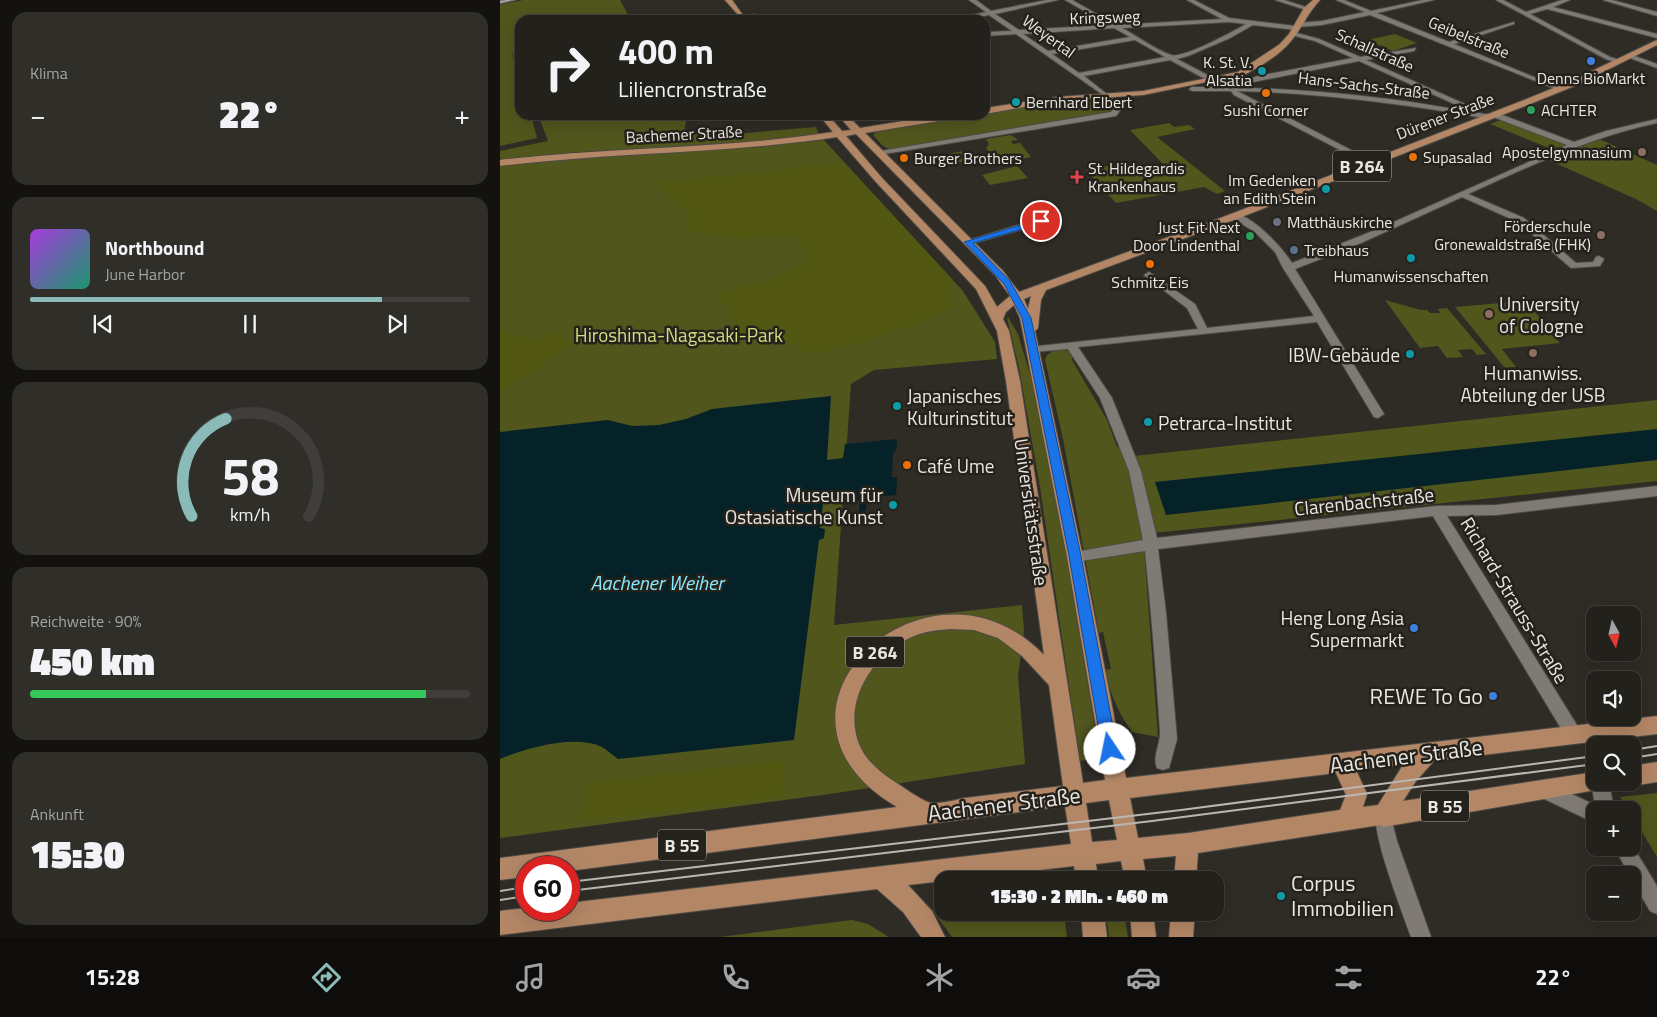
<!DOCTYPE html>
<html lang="de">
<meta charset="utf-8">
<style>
:root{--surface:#23211c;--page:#2f2e29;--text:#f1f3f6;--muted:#a3a3a3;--line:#403e3b;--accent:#8bbbb9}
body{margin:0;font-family:"Titillium Web",sans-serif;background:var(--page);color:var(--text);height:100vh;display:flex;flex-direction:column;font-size:19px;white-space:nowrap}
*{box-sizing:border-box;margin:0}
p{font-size:16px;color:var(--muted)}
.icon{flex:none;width:28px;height:28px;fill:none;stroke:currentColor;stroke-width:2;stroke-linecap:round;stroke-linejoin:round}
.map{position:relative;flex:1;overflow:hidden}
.sheet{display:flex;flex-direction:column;gap:12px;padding:12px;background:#13120f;width:500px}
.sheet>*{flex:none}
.banner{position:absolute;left:15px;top:15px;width:475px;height:105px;border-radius:15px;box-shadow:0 5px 20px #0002,0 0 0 1px var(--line);background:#23211c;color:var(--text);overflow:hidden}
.needle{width:32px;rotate:172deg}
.tools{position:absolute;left:1086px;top:606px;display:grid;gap:10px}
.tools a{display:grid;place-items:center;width:55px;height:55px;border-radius:10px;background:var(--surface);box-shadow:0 5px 20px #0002,0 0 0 1px var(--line);font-size:25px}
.speed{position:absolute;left:15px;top:856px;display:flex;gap:10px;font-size:25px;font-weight:700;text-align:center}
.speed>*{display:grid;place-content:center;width:65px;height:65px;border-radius:50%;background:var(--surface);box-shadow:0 5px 20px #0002,0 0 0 1px var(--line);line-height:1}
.speed .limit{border:8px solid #d22;background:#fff;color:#111}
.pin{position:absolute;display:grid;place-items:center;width:42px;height:42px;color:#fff;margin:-21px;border:2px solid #fff;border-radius:50%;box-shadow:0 1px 5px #0007}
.me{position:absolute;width:55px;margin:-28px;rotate:349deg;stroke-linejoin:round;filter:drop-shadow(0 0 4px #0008)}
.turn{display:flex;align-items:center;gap:18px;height:105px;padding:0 20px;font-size:22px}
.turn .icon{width:65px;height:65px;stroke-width:2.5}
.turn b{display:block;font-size:35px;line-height:42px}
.big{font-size:38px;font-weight:800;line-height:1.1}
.sheet .tile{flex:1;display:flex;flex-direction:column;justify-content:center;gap:8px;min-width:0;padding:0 18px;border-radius:15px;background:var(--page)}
.sheet .dial{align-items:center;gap:0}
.dial svg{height:130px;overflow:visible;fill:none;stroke:var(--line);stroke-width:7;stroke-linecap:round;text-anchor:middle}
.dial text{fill:var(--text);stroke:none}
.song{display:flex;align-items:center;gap:15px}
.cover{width:60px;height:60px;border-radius:8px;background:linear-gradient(135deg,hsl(280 70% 55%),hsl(160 70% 35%))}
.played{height:5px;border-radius:2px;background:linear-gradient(90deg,var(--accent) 80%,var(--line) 80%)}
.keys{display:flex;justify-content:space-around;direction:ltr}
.heat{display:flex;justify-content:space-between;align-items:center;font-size:28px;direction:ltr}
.charge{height:8px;border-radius:4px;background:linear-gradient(90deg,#34c759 90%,var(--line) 0)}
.trip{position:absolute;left:434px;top:871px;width:290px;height:50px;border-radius:15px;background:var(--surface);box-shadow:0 5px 20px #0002,0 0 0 1px var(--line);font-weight:800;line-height:50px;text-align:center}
.tab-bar{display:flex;height:80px;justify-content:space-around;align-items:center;background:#0e0d0b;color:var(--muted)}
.tab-bar .icon{width:35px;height:35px}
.tab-bar .active{color:var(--accent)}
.tab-bar b{font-size:22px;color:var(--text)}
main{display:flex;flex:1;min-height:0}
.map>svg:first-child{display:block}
</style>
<main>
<section class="sheet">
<div class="tile"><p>Klima</p>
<div class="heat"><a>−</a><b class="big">22°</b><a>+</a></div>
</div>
<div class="tile">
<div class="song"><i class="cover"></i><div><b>Northbound</b><p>June Harbor</p></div></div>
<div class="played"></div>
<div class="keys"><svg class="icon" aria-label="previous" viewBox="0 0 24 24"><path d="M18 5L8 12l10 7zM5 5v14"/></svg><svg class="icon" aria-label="pause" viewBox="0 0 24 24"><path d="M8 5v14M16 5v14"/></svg><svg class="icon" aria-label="next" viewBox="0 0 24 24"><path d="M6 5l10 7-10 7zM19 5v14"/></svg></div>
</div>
<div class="tile dial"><svg viewBox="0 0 100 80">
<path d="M14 69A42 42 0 1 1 86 69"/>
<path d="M14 69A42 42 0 0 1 35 9" stroke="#8bbbb9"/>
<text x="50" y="56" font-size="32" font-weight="700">58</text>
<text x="50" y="72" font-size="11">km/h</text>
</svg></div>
<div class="tile"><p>Reichweite · 90%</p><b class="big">450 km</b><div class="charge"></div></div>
<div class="tile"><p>Ankunft</p><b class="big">15:30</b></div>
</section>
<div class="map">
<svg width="1157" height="937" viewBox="0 0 1157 937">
<rect width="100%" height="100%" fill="#2f2c26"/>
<g fill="#51561d">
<polygon points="23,0 120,0 131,20 20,20 20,71 11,50 20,80 20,115 31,115 37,138 0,146 0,5"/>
<polygon points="895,34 917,43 893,51 867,40"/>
<polygon points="602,101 615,109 609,113 390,150 382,145 373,135 377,130 553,103"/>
<path d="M38,115H184L186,121L184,134L221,135L316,127L319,135C213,149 106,146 0,160V151L48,141Z"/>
<polygon points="1009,117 1081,146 1099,139 1157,165 1157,211 1136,199 1046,159 1061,153 990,124"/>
<polygon points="669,123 674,127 689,125 695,129 657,137 725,191 717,194 704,187 616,203 586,170 619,164 632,176 668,169 630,130"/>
<polygon points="511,135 518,140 511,141 513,144 520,143 531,157 502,163 496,161 486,148 489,144 486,139"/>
<path d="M323,139L463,291L495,342L497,359L374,370L351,384L334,625L522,605L524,630L518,676L525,764L330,794L0,838V166C107,150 216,156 323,139Z"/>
<polygon points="463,151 468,161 443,165 436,156"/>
<polygon points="517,166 528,178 490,185 482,175"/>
<polygon points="885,300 921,310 927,310 930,313 940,313 938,309 947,308 986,354 977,355 972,349 958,350 963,357 947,358 938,346 920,348"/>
<polygon points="1024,301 1048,326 1044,327 1060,343 1002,349 1016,367 1005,368 955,307"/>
<polygon points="508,317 518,334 536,394 563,536 600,758 580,761 540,487 519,368 507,318"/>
<path d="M556,349L570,351L573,355L572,360L607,420L617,447H621L625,457L1157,400V481L643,534L658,737L632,732C618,712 610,694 605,670L611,669L603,632L599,633L563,439L545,360L547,355Z"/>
<polygon points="1157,793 1157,857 1133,817 1132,810 1128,810 1120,797"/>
<polygon points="442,909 442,912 564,913 567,937 452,937 432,910"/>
<polygon points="606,913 624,913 628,937 609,937"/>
<polygon points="352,920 368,924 389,937 220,937"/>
</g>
<g fill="#525812">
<path d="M343,162L452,279L447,294L453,307C405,329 359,346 307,354L292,344L269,343L244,335L226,305L214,295L219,292C248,285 283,281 306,260C306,253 299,245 297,237L236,239L187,231L190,213L162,190L159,182L281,170Z"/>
<polygon points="0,326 2,329 29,340 55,331 75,343 0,393"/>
<polygon points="286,760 281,797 78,822 90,783"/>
</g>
<g fill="#042228">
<path d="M331,396L327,460L343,458L345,444L397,439L396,451L393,452L392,477H397L396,495L367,498L366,511L359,512L360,500L323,504L320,528L325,529L324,538L319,540L294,740L118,759C113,755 107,750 102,747C75,734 26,748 0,759V432L108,420L132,426L159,425L186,419L212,409Z"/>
<polygon points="1157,429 1157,460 666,515 655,482"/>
</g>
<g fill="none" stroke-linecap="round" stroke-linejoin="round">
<polyline stroke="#4b4842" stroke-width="8" stroke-dasharray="8 4" stroke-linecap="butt" points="251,15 255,20"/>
<g stroke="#4e4b46" stroke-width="2">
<g id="minor">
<polygon points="0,0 16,0 0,4"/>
<path d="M469,0H476L491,11L547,0H558L495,14L519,30L609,25L565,0H572L616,25L722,19L687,0H694L729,18L795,26L797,23L822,21L865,12L836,0H844L871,11L923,0H934L877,13L949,42L1014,22V24L954,44L1063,89L1058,90L870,15L822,25L798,27L799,28L796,30L753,25L730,38L688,56L677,59L713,78L724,80V82L709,81L670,60L584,76L622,106V108L616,116L378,155L377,153L381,151L611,112L616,107L606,97L516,34L485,36V32L512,31L489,15L463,20H451L486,12ZM729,22L746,24C734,31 683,59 671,55C654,49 637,36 622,28ZM614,28L630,37L548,51L523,34ZM635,40L665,57L579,73L552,54Z"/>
<polygon points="775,0 784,0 809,8 806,10"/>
<polygon points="996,0 1003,0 1026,12 1062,0 1070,0 1053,7 1157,34 1157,38 1047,9 1030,14 1110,57 1120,60 1118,63 1106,59"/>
<polygon points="1103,0 1112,0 1157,12 1157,16"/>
<path d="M793,32L819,39L860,57L916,48L914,51L866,60L967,105L966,111L991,115L997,113L1074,142L1106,131L1157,119V123C1090,137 1030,166 968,194L1024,218L1076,263L1093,262L1096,257L1099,256L1104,259L1100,266L1071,268L1018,222L962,197L861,243L795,269L884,414L878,418L874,417L817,322L578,347L612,398L641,471L657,538L937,506L996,505L1157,486V496L996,515L947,516L1080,730L1082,735L1080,740L1074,743L1068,740L933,516L658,549L666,613L677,739L669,768L663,770L657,768C652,757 661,743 660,731C656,670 651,610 645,551L575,562L570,561L568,557L570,553L575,552L643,540L629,471L600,398L568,349L533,352L529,351L528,349L529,347L698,329L687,308L646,277L644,275L649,272L695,304L707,328L814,316L783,268L775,252L755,232L732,218V214C751,212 783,249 792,263L878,229L1067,145L993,117L989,119C906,104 822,93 737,91L872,161L873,163L869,165L734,95L731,91H692L689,89L692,87C781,87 871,94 960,110L961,107L859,61L738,85V83L758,76L853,58L815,41L791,35Z"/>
<polygon points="1129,54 1157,64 1157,68 1127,57"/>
<polygon points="485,101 492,109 492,111 488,111 485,108"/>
<polygon points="541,218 544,219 544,223 468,245 463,242"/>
<polygon points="1095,776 1095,782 1109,782 1114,810 1095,810 1095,823 1038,796 1035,790 1038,784 1044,781 1095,805 1091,782"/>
<path d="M883,807L889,810L897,841L931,937H911C903,913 869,829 877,810Z"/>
<polygon points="1132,845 1157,886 1157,914 1150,911 1132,880 1132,875 1129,875 1115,848 1132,848"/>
</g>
</g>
<g stroke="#4e4b46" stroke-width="2">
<g id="major">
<polygon points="225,0 232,0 245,18 241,18"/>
<path d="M813,0H820C806,15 803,27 791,41C776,59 753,70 733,81H727L726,78L643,95L557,101L485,114V108L557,97L643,91L738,72L780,44L789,34L804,8Z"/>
<path d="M1157,40V45L1077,85L1025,106L739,218L546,290L541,300L538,328L535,331L583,557L626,778L1157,716V734L934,761L916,781L903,801L1095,772V782H1105L1102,789L883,827L880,825L698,853L696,880H674L676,856L643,859L647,880H625L621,861L596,864L598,880H576L574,866L408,885L432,911L445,937H421L403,912L377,889L0,935V911L26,908V910H69V903L571,844L565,806L69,871V868H26V877L0,880V858L397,807C236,713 428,534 544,655L506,381L497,331L476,289L376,182L337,137C225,154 112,152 0,166V160C111,147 223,149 333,132L319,115H328L342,131L351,130L338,115H347L360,128L441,115H461L457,118L365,133L503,271L519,292L731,214L1019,102L1071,81ZM356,134L495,275L510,296L497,307L485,286L382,178L346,136ZM531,296L528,309L524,299ZM514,305L520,318L567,557L605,780L583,783L520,381L509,331L503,319L506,312ZM451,629L474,630L498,638L522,656L549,685L563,786C530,790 497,794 465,798C455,800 441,804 431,803C422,801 403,787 395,782C381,773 365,760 359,744C342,700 374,653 414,636C426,631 438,630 451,629ZM903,765L878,805L863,807L867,794L856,770ZM836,773L846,795L840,810L688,833L638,838L630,798ZM609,800L617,840L592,842L586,803Z"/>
<polygon points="1157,762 1157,782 1132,786 1125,783 1132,782 1132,766"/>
<polygon points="581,912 604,912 607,937 583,937"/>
<polygon points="630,912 653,912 656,937 632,937"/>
<polygon points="671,912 695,912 693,937 669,937"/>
</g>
</g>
<use href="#minor" fill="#7f7b74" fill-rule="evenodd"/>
<use href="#major" fill="#b38766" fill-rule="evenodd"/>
<polyline stroke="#bab7b3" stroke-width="1" points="0,2 10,0"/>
<g stroke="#bab7b3" stroke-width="2">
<polyline points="1132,750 1157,746"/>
<polyline points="1132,758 1157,754"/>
<polyline points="69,882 681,810 1095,756"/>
<polyline points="0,891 26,887"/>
<polyline points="69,891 652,821 1095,764"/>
<polyline points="0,900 26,896"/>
</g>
</g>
<polygon fill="#1a73e8" stroke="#114b97" points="541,219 544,219 544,223 473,243 510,281 531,318 581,556 617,749 615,754 610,756 604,754 602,749 569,556 522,318 504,284 464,242"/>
<g fill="#3f7fe0" stroke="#25221c" stroke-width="2">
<circle cx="1091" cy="61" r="5"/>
<circle cx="914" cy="628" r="5"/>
<circle cx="993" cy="696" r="5"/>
</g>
<g fill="#0f9aa8" stroke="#25221c" stroke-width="2">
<circle cx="762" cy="71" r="5"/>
<circle cx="516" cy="102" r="5"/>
<circle cx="826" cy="189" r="5"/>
<circle cx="911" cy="258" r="5"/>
<circle cx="910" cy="354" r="5"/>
<circle cx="397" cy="406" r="5"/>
<circle cx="648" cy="422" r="5"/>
<circle cx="393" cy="505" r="5"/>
<circle cx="781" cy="896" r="5"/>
</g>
<g fill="#e8710a" stroke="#25221c" stroke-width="2">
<circle cx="766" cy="93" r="5"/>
<circle cx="913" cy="157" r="5"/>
<circle cx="404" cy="158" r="5"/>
<circle cx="650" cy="264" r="5"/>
<circle cx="407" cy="465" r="5"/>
</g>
<g fill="#2e9e5b" stroke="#25221c" stroke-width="2">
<circle cx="1031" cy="110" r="5"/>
<circle cx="750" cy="236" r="5"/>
</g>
<g fill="#8d6e63" stroke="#25221c" stroke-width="2">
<circle cx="1142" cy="152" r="5"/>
<circle cx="1101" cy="235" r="5"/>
<circle cx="989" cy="314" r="5"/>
<circle cx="1033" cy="353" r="5"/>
</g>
<path fill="#e0444e" stroke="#25221c" stroke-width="2" d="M574.5 169.5h5v5h5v5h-5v5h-5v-5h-5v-5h5z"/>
<circle fill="#6b7280" stroke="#25221c" stroke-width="2" cx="777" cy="222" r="5"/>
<circle fill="#5c6f8a" stroke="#25221c" stroke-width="2" cx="794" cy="250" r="5"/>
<g text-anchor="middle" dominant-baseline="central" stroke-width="5" stroke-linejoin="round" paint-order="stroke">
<g font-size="16" fill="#e9e6e2" stroke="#25221c">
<text transform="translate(605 17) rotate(-2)">Kringsweg</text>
<text transform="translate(549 36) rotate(36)">Weyertal</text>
<text transform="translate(969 37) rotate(22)">Geibelstraße</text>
<text transform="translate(875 50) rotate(24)">Schallstraße</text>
<text transform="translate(864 85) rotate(7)">Hans-Sachs-Straße</text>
<text transform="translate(945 116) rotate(-21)">Dürener Straße</text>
<text transform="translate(184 134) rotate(-3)">Bachemer Straße</text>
</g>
<g font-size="16" fill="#e9e6e2" stroke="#25221c" text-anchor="start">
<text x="752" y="62" text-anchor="end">K. St. V.<tspan x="752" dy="18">Alsatia</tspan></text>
<text x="1091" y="78" text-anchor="middle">Denns BioMarkt</text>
<text x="526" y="102">Bernhard Elbert</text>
<text x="766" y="110" text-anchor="middle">Sushi Corner</text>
<text x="1041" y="110">ACHTER</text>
<text x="1132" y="152" text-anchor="end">Apostelgymnasium</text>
<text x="923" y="157">Supasalad</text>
<text x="414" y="158">Burger Brothers</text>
<text x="588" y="168">St. Hildegardis<tspan x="588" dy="18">Krankenhaus</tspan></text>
<text x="816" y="180" text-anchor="end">Im Gedenken<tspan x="816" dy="18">an Edith Stein</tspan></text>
<text x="787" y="222">Matthäuskirche</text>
<text x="1091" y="226" text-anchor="end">Förderschule<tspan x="1091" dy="18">Gronewaldstraße (FHK)</tspan></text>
<text x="740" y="227" text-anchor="end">Just Fit Next<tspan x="740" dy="18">Door Lindenthal</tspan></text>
<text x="804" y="250">Treibhaus</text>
<text x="911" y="276" text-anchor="middle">Humanwissenschaften</text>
<text x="650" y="282" text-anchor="middle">Schmitz Eis</text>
</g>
<g fill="#25221c" stroke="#aeaba7" stroke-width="1">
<rect x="833" y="150.5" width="58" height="31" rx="4"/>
<rect x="346" y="636.5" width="58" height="31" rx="4"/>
<rect x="921" y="790.5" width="48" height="31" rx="4"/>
<rect x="158" y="829.5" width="48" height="31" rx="4"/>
</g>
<g font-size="18" font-weight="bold" fill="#e9e6e2">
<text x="862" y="166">B 264</text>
<text x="375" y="652">B 264</text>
<text x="945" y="806">B 55</text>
<text x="182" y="845">B 55</text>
</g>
<g font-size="19" fill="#e9e6e2" stroke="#25221c" text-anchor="start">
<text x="999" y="303">University<tspan x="999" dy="22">of Cologne</tspan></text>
<text x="900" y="354" text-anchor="end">IBW-Gebäude</text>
<text x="1033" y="372" text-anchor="middle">Humanwiss.<tspan x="1033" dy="22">Abteilung der USB</tspan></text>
<text x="407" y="395">Japanisches<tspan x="407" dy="22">Kulturinstitut</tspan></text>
<text x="658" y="422">Petrarca-Institut</text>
<text x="417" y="465">Café Ume</text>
<text x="383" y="494" text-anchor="end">Museum für<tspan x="383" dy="22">Ostasiatische Kunst</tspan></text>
<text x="904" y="617" text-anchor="end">Heng Long Asia<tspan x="904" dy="22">Supermarkt</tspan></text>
</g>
<g font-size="19" fill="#d2dd7e" stroke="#25221c">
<text x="179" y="334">Hiroshima-Nagasaki-Park</text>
</g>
<g font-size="19" fill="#e9e6e2" stroke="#25221c">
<text transform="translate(864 501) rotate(-6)">Clarenbachstraße</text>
<text transform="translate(532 512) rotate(82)">Universitätsstraße</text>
<text transform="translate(1015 600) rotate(59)">Richard-Strauss-Straße</text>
</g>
<g font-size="20" font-style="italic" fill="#87e9fd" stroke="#25221c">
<text x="157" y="582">Aachener Weiher</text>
</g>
<g font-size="22" fill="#e9e6e2" stroke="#25221c" text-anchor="end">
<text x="983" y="696">REWE To Go</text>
<text x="791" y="883" text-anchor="start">Corpus<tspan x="791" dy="25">Immobilien</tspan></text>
</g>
<g font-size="22" fill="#e9e6e2" stroke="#25221c">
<text transform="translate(906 756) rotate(-7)">Aachener Straße</text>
<text transform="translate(504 804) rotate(-7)">Aachener Straße</text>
</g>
</g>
</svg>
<div class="tools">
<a><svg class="needle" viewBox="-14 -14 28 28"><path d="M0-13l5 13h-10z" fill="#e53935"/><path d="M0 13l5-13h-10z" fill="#a3a3a3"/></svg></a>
<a><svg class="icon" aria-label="sound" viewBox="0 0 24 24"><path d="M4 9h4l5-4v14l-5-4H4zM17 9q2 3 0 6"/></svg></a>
<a><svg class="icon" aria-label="search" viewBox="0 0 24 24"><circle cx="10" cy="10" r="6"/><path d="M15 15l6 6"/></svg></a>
<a>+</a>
<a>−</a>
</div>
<div class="speed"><div class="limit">60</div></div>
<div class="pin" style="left:541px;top:221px;background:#d93025"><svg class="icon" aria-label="arrive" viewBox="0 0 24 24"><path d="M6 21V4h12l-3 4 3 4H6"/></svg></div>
<svg class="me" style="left:610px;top:749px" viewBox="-20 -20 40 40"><circle r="19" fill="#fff"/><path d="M0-13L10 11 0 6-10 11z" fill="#1a73e8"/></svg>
<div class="trip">15:30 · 2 Min. · 460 m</div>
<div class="banner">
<div class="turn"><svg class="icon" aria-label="right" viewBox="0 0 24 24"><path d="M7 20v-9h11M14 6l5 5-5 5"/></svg><div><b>400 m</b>Liliencronstraße</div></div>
</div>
</div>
</main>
<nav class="tab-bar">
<b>15:28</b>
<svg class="icon active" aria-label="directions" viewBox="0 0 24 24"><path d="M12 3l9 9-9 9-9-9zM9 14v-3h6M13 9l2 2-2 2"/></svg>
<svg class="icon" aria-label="music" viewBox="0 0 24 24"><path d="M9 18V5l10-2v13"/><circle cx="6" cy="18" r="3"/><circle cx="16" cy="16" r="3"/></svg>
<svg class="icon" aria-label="phone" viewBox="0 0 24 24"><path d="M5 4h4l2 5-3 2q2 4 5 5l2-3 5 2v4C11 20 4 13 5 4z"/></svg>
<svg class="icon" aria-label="climate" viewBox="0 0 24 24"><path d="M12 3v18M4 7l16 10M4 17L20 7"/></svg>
<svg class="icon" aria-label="car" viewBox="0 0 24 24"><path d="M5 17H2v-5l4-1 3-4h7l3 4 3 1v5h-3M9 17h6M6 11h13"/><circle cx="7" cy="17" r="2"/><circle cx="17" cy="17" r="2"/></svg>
<svg class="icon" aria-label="filters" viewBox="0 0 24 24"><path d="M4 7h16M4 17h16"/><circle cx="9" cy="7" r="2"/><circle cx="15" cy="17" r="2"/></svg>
<b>22°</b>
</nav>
